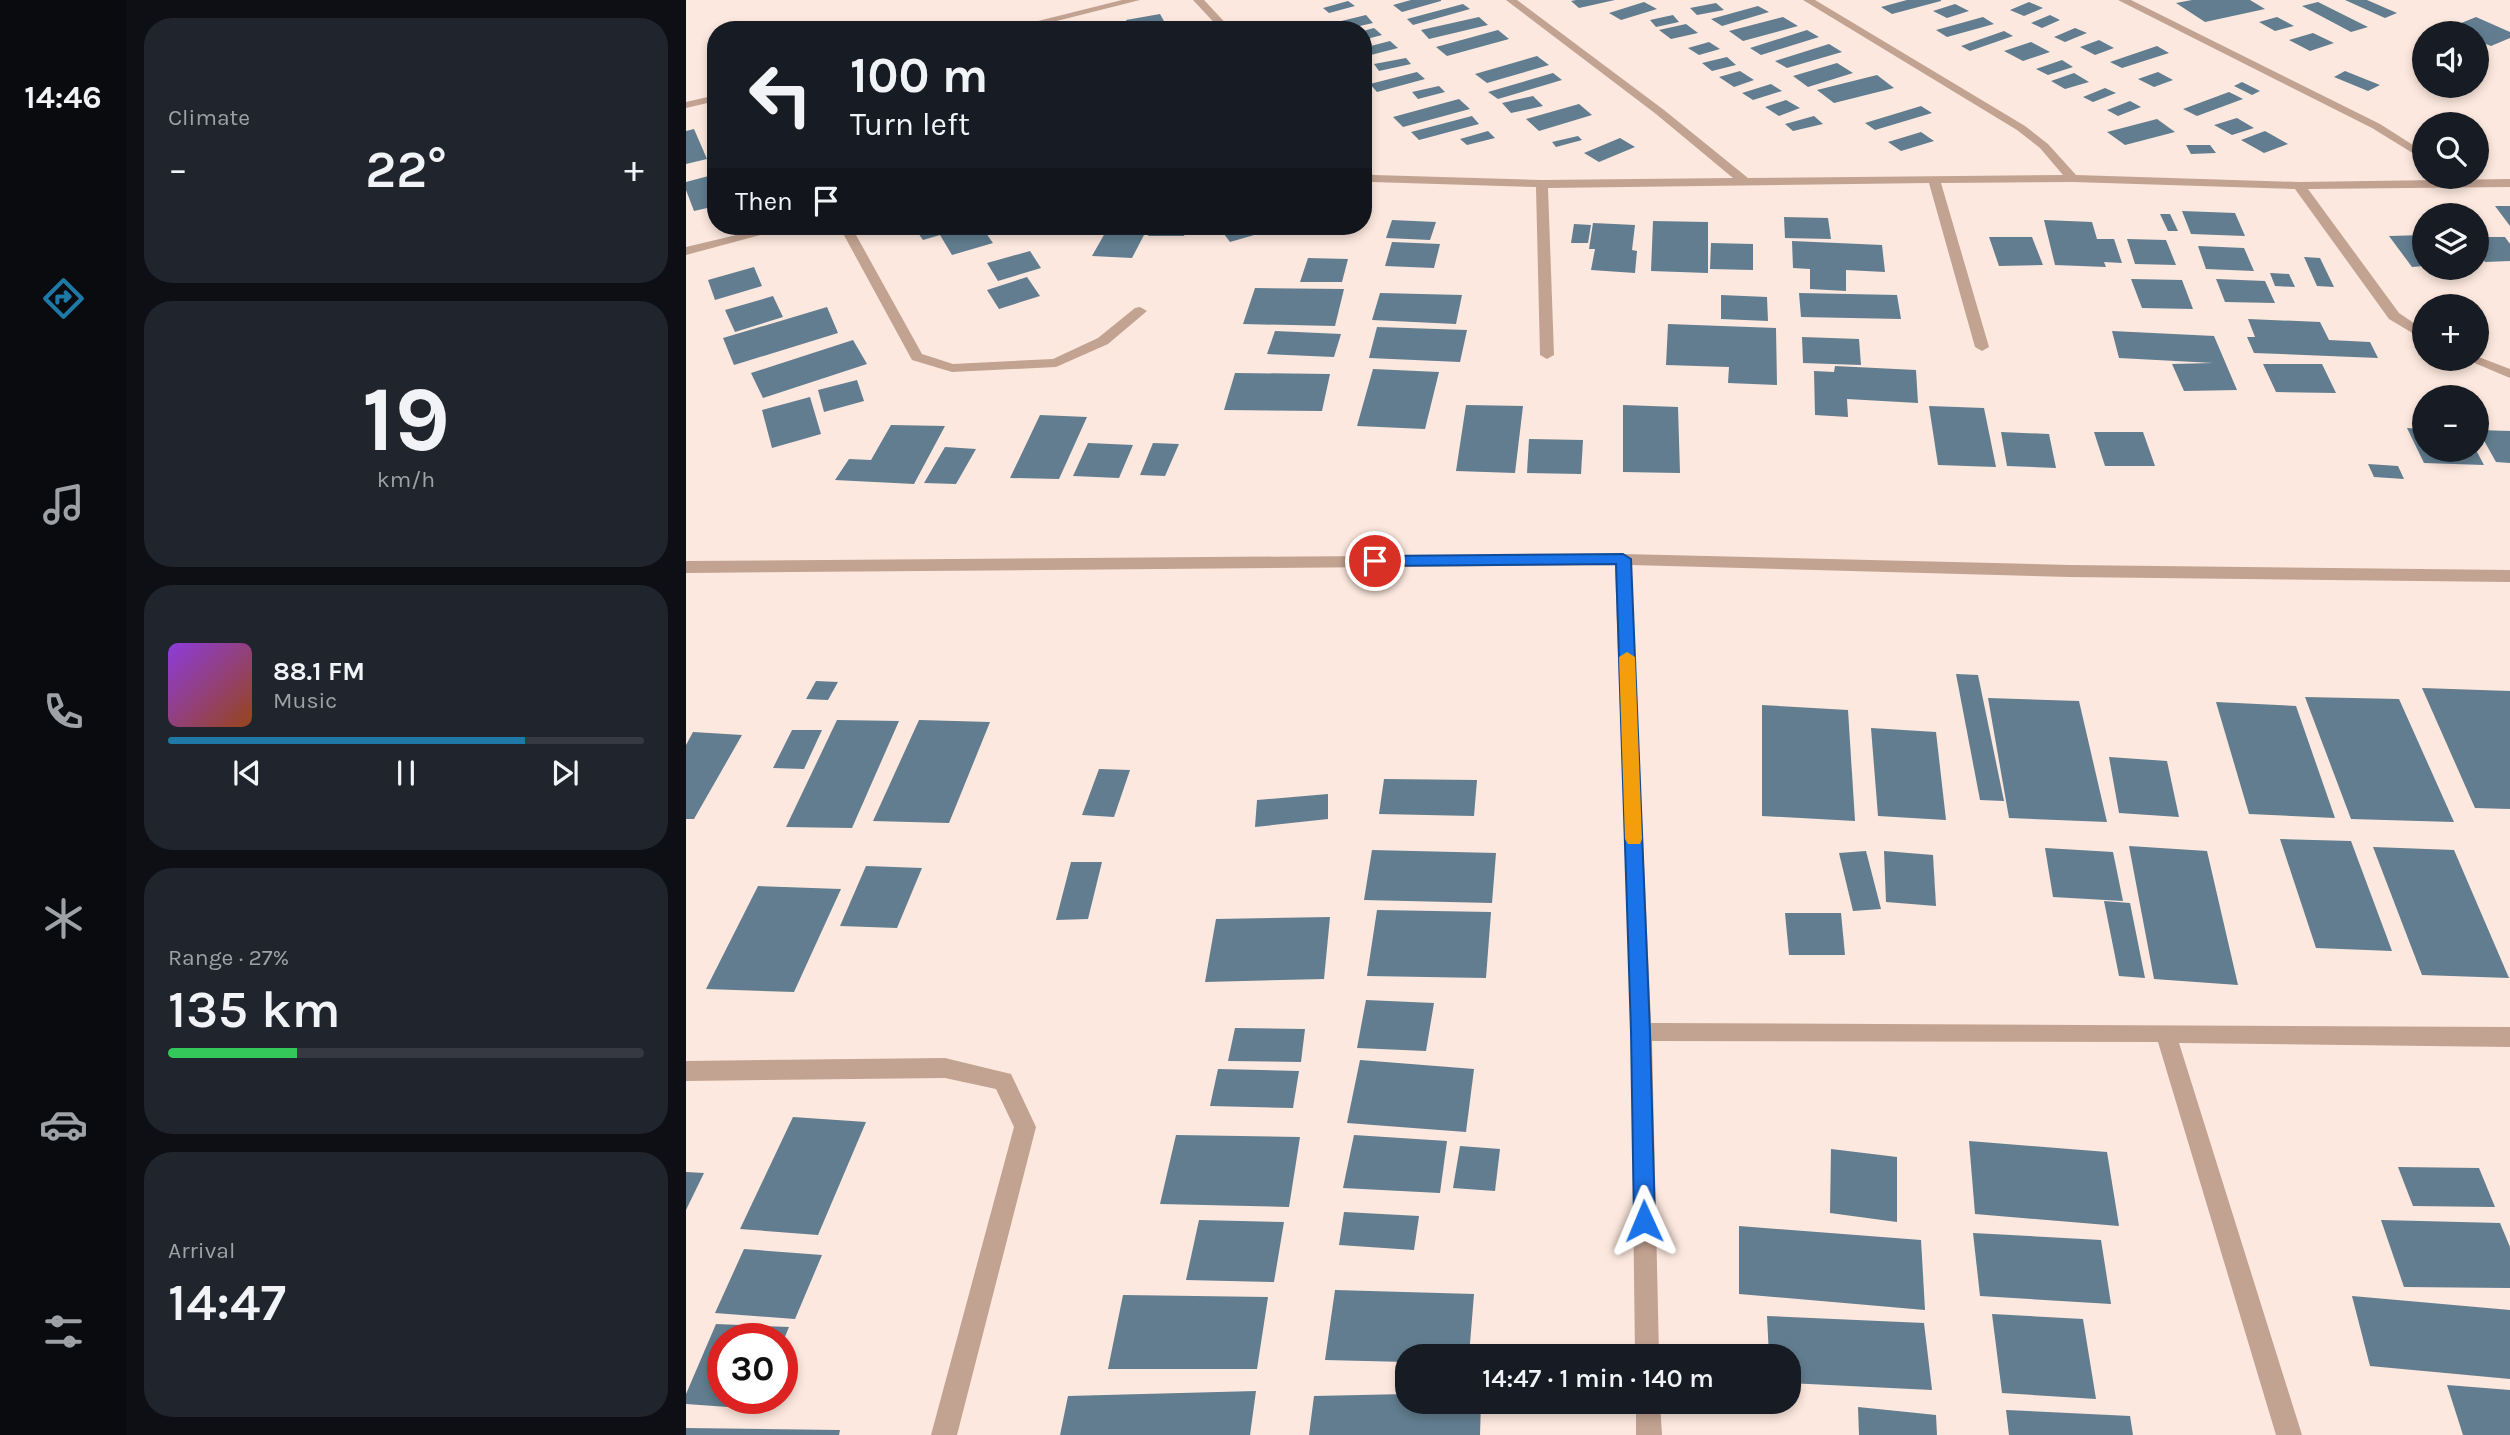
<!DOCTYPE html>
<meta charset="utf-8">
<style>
:root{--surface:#171b24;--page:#20242c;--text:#f1f3f6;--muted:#9ea1a6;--line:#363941;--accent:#1e79a7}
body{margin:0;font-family:Karla,sans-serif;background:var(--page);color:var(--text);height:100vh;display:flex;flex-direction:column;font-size:26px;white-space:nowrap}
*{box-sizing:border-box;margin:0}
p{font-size:23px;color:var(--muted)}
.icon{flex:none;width:38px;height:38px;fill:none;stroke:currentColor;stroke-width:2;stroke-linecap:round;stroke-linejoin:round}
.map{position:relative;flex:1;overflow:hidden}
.drawer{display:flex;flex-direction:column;gap:18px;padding:18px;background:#0d0f14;width:560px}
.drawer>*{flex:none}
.guide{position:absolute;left:21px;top:21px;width:665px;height:214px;border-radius:28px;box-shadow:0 4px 10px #0003;background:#171b24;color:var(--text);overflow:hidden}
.tools{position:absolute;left:1726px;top:21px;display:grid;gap:14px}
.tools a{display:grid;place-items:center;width:77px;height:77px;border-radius:50%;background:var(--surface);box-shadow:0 4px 10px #0003;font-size:35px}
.speed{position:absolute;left:21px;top:1323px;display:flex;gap:14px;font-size:35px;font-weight:700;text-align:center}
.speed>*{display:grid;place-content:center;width:91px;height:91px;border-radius:50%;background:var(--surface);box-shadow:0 4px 10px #0003;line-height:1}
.speed .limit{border:10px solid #d22;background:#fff;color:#111}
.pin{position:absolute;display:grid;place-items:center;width:60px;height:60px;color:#fff;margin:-30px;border:4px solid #fff;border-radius:50%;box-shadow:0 2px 7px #0007}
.me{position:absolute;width:77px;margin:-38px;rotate:359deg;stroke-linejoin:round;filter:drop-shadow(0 0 5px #0008)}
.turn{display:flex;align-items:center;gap:24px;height:147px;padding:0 28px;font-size:32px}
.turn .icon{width:91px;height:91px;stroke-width:2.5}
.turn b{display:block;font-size:49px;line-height:60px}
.then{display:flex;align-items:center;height:66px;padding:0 28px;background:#0003;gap:14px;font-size:26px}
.big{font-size:52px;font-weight:600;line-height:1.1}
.drawer .tile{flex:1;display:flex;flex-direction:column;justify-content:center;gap:10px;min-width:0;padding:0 24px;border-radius:28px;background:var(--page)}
.drawer .dial{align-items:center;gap:0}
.dial b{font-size:91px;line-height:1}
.song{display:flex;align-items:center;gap:21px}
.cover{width:84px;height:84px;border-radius:10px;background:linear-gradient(135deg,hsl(270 70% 55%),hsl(20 70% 35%))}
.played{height:7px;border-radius:4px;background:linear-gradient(90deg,var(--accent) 75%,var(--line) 75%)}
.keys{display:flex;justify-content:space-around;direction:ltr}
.heat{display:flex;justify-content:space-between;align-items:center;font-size:38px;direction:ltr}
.charge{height:10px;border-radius:5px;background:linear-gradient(90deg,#34c759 27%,var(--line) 0)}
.trip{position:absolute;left:709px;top:1344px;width:406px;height:70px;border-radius:28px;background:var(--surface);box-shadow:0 4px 10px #0003;font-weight:600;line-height:70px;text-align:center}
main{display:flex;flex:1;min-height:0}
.tabs{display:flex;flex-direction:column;width:126px;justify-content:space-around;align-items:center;background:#090b0e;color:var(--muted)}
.tabs .icon{width:49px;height:49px}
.tabs .selected{color:var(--accent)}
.tabs b{font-size:32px;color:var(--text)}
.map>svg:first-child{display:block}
</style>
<main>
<nav class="tabs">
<b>14:46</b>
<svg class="icon selected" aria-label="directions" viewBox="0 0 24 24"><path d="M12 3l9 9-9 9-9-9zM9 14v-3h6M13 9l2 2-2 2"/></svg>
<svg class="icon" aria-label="music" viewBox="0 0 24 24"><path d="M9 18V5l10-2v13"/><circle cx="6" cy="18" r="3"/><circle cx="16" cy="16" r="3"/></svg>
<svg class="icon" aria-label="phone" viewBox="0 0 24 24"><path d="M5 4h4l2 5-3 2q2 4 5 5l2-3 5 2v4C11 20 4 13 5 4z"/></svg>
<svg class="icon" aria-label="climate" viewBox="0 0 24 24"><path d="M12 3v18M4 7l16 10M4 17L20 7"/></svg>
<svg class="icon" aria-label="car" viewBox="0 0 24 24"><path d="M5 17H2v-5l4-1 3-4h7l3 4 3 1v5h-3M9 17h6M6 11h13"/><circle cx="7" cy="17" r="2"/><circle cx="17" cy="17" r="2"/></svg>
<svg class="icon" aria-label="filters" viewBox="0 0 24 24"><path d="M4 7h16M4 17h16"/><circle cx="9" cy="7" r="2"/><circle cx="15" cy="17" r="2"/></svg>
</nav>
<section class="drawer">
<div class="tile"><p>Climate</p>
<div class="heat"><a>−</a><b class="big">22°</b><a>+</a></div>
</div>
<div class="tile dial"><b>19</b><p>km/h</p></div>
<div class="tile">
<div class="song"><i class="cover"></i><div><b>88.1 FM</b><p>Music</p></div></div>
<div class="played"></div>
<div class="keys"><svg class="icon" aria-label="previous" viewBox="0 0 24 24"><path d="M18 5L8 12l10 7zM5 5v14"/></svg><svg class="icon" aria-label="pause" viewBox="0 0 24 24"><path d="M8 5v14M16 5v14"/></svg><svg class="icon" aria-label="next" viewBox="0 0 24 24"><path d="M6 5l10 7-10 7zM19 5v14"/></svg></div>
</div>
<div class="tile"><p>Range · 27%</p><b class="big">135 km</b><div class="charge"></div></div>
<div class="tile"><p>Arrival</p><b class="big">14:47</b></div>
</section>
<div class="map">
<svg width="1824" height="1435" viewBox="0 0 1824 1435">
<rect width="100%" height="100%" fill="#fce8de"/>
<g fill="#617d8f">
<polygon points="725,0 755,0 755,1 716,12 707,5"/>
<polygon points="929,0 893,8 885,1 890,0"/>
<polygon points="1221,0 1255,0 1255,1 1206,14 1195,7"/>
<polygon points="1506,0 1564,0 1579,9 1519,22 1490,3"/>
<polygon points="1659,0 1681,0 1711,13 1699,18"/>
<polygon points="662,1 669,6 643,13 637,8"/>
<polygon points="958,2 971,9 935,20 923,13"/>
<polygon points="1343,2 1357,8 1338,16 1324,10"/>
<polygon points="1632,2 1682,27 1665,32 1616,6"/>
<polygon points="1030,3 1038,10 1011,15 1004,8"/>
<polygon points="777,4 784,9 727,25 721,19"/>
<polygon points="1269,4 1283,11 1261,18 1247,11"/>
<polygon points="1072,6 1083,12 1036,26 1025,19"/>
<polygon points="474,14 483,30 445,30 440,20"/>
<polygon points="680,15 687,23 656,30 649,30 643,24"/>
<polygon points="987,15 993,22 970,27 964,20"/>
<polygon points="1364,15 1374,20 1356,28 1345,23"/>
<polygon points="793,17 802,25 743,39 735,30"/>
<polygon points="1097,17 1112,26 1057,41 1043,31"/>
<polygon points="1297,17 1308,24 1261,37 1250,30"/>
<polygon points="1591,17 1608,26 1589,31 1573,22"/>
<polygon points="1790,17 1824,32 1824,38 1805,46 1790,40 1790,33 1776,33 1763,28"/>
<polygon points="1000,24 1012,33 985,39 973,30"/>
<polygon points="688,28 696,35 677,40 677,31"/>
<polygon points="1389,28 1401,33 1379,42 1368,37"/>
<polygon points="812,30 823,39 761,56 750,47"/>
<polygon points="1121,30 1133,37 1075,55 1064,48"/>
<polygon points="1318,31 1327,36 1284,51 1275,46"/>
<polygon points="1627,33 1648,43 1624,51 1603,40"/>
<polygon points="1413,40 1428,48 1409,55 1394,47"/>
<polygon points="704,41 712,48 677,57 677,48"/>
<polygon points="1023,42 1034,49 1013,55 1002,48"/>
<polygon points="1345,42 1364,52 1337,61 1318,51"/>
<polygon points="1143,44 1156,52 1101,68 1089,61"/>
<polygon points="1471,46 1483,53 1436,68 1424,62"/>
<polygon points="851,56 863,65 801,83 789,74"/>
<polygon points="1041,57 1050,65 1026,71 1016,63"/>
<polygon points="720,58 725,64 693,71 688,64"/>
<polygon points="1376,60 1387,67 1362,75 1350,69"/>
<polygon points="1151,63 1167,73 1122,87 1107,76"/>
<polygon points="1054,71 1068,80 1048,87 1033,77"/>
<polygon points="1659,71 1694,85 1682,91 1648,77"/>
<polygon points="731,72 739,79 691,92 684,84"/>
<polygon points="1472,72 1487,80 1468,87 1452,79"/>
<polygon points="867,73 876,80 812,99 802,92"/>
<polygon points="1388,73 1403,82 1379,89 1365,81"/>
<polygon points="1191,75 1208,88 1148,103 1131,90"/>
<polygon points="1556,82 1574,91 1566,95 1548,86"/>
<polygon points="1085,84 1096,91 1067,100 1056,93"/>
<polygon points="753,86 759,92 732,99 726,92"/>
<polygon points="1419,88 1430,93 1407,102 1397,97"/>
<polygon points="1543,92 1557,99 1511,116 1497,109"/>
<polygon points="847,96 857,106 825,113 816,103"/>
<polygon points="773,99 784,109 717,127 707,117"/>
<polygon points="1100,100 1114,108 1093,116 1079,107"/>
<polygon points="1444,101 1455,107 1432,116 1421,110"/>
<polygon points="893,104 906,115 853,131 840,119"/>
<polygon points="1235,106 1246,113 1189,130 1179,123"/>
<polygon points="786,116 793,124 733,140 725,132"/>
<polygon points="1128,116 1137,124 1107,131 1099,124"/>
<polygon points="1551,118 1568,128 1546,135 1528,125"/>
<polygon points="1471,119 1489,132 1439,145 1421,132"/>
<polygon points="8,129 21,159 0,164 0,131"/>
<polygon points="802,131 809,138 781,145 774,139"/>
<polygon points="1579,131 1602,144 1578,153 1555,140"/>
<polygon points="1235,132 1248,141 1215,151 1202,142"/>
<polygon points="892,136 896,140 870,147 866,142"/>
<polygon points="934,138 949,147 913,162 898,153"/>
<polygon points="1500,145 1524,145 1530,153 1505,154"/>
<polygon points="30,174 30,206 8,211 0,190 0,182"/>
<polygon points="1809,206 1824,206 1824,226"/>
<polygon points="1496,211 1549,213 1559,236 1505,234"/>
<polygon points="1474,214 1484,214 1492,231 1482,231"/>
<polygon points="1098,217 1142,218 1145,239 1099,238"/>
<polygon points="706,220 750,222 744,240 700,238"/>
<polygon points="1358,220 1406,222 1411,239 1428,239 1436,263 1418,262 1420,267 1369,265"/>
<polygon points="967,221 1022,222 1022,273 965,271"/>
<polygon points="907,223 949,225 946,250 951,251 949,273 905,270 909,249 903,249"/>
<polygon points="888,224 905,225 902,243 885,243"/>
<polygon points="227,226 295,226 307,243 266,255 254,235 237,240"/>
<polygon points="467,226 502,226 498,236 462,236"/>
<polygon points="552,226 578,226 582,231 544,242 535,230"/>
<polygon points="419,233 458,235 446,258 406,256"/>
<polygon points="1738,235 1738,266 1726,267 1703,236"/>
<polygon points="1303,237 1346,237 1357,265 1313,266"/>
<polygon points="1790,237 1819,237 1824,244 1824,261 1799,262 1790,250"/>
<polygon points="1441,239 1480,240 1490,265 1449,264"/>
<polygon points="1106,241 1196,245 1199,272 1160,270 1160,291 1124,289 1124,269 1107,268"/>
<polygon points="706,242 754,244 748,268 699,266"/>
<polygon points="1025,243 1067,244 1067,270 1024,269"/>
<polygon points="1512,246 1558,248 1568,271 1520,269"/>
<polygon points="344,251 355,268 312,281 301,263"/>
<polygon points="1618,257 1634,258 1648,287 1631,286"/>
<polygon points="622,258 662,259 656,282 614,282"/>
<polygon points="68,267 76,286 29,300 22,280"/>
<polygon points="1584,273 1603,274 1609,287 1589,286"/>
<polygon points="341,277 354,296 313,309 301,290"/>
<polygon points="1445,279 1496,280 1507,309 1456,308"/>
<polygon points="1530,279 1579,281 1589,303 1539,302"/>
<polygon points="569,288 658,289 649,326 557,324"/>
<polygon points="694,293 776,295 770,324 686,320"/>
<polygon points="1113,293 1211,295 1215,319 1115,317"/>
<polygon points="1035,295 1081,297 1082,321 1035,319"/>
<polygon points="87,296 97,317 49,332 39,310"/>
<polygon points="141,307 152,333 48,365 37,338"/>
<polygon points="1562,319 1634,322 1643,340 1684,342 1692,358 1568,353 1561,337 1569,337"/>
<polygon points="982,324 1090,328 1091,385 1042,383 1043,367 980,365"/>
<polygon points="691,327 781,330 774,362 683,358"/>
<polygon points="589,331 655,334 648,357 581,354"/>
<polygon points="1426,331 1528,336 1551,390 1498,391 1486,364 1527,363 1433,358"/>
<polygon points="1116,337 1173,339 1175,365 1117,363"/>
<polygon points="167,340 181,364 77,398 65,373"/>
<polygon points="1577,364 1636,364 1650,393 1590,392"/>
<polygon points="1149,366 1230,370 1232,403 1161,399 1162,417 1129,415 1128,371 1148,372"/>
<polygon points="687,369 753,372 739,429 671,426"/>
<polygon points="549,373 644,374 636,411 538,410"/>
<polygon points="171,380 178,401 138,412 132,390"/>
<polygon points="124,397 135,434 86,448 76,410"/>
<polygon points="780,405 837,406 829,473 770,471"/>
<polygon points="937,405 992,407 994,473 937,472"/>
<polygon points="1243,406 1298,408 1310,467 1252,465"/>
<polygon points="354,415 401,417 373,479 324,478"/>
<polygon points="205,425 259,426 228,484 149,480 163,459 185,460"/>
<polygon points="1721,428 1738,429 1738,450 1790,450 1798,465 1738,463"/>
<polygon points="1792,430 1824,431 1824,463 1810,462"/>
<polygon points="1315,432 1363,434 1370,468 1321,466"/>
<polygon points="1408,432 1457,432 1469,466 1419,466"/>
<polygon points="843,439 897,440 895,474 841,473"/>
<polygon points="402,443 447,445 433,478 387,476"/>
<polygon points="467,443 493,444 479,476 454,475"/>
<polygon points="259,447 290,449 270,484 238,483"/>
<polygon points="1682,464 1712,466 1718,479 1688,477"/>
<polygon points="1270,674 1292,675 1318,801 1294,800"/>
<polygon points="130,681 152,682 142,700 120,699"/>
<polygon points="1736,688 1824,691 1824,809 1789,808"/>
<polygon points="1619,697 1713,699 1768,822 1665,819"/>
<polygon points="1302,698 1393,701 1421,822 1323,818"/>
<polygon points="1530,702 1610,706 1649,818 1563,814"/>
<polygon points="1076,705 1162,710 1169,821 1076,816"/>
<polygon points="151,720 213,721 166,828 100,827"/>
<polygon points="233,720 304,722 263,823 187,821"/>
<polygon points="1185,728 1250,732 1260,820 1192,816"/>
<polygon points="106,730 136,730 118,769 87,768"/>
<polygon points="7,732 56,735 8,819 0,819 0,745"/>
<polygon points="1423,757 1481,761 1493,817 1433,813"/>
<polygon points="413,769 444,770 428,817 396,815"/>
<polygon points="698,779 791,780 788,816 693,814"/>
<polygon points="642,794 642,819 569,827 571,800"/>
<polygon points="1594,839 1665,841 1706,951 1630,948"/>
<polygon points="1443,846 1521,851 1552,985 1468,979"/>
<polygon points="1687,847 1768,850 1823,978 1736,975"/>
<polygon points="1359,848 1427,852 1437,901 1367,897"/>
<polygon points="686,850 810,853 806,903 678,900"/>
<polygon points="1180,851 1195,909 1167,911 1153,853"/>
<polygon points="1198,851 1247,855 1250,906 1200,902"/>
<polygon points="385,862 416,862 402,919 370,920"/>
<polygon points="180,866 236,868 211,928 154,926"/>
<polygon points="72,886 155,889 108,992 20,989"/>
<polygon points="1418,901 1444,903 1459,978 1433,976"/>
<polygon points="691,910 805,912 800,978 681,976"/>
<polygon points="1099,913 1155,913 1159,955 1103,955"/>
<polygon points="644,917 638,979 519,982 530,919"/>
<polygon points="680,1000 748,1003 740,1051 671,1048"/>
<polygon points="549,1028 619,1029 615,1062 542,1061"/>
<polygon points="674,1060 788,1069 780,1132 661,1123"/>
<polygon points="532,1069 613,1071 607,1108 524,1106"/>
<polygon points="107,1117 180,1122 132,1235 54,1229"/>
<polygon points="490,1135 614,1137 603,1207 474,1204"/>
<polygon points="668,1135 761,1141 754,1193 657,1188"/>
<polygon points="1283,1141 1421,1152 1433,1226 1289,1214"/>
<polygon points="774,1146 814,1149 809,1191 767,1188"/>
<polygon points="1145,1149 1211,1157 1211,1222 1144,1213"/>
<polygon points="1712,1167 1793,1168 1809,1207 1727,1206"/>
<polygon points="0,1172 18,1173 0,1210"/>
<polygon points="658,1212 733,1216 728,1250 653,1245"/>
<polygon points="513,1220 598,1222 588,1282 500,1280"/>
<polygon points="1695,1220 1814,1223 1824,1247 1824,1288 1718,1287"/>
<polygon points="1053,1226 1235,1240 1239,1310 1053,1294"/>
<polygon points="1287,1233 1415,1240 1425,1304 1294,1296"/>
<polygon points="58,1249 136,1255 109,1319 29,1313"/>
<polygon points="649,1290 788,1294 783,1356 721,1356 721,1362 639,1360"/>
<polygon points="437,1295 582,1297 571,1369 422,1369"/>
<polygon points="1666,1296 1824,1310 1824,1379 1684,1366"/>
<polygon points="1306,1314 1397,1319 1410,1399 1316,1393"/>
<polygon points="1081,1316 1238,1323 1246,1390 1102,1383 1102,1356 1083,1356"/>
<polygon points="30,1324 103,1327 96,1344 96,1339 37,1339 37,1398 74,1398 70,1409 0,1404 0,1394"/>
<polygon points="1761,1385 1824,1390 1824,1435 1777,1435"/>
<polygon points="570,1391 564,1435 374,1435 382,1396"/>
<polygon points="721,1394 721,1402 795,1402 794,1435 623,1435 628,1396"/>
<polygon points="1172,1407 1250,1415 1251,1435 1173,1435"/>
<polygon points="1320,1410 1444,1416 1447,1435 1323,1435"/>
<polygon points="0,1428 154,1430 153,1435 0,1435"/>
</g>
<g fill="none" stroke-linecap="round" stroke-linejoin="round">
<g fill="#c2a291" fill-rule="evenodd">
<polygon points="436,0 454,0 335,30 316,30"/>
<polygon points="507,0 518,0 546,30 535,30"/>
<polygon points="820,0 831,0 978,110 1062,178 1377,175 1354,148 1331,130 1117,0 1129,0 1339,126 1362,144 1390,175 1613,182 1824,179 1824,187 1622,189 1713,313 1738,330 1738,340 1703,319 1609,189 1387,182 1255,183 1303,347 1296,351 1289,347 1243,183 862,188 868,355 861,359 854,355 850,187 686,182 677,178 677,171 688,175 856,180 1047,178 970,114"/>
<polygon points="1432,0 1445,0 1694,124 1738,152 1738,160 1686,128"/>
<polygon points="30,95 30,101 0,108 0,102"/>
<polygon points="88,226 108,226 0,255 0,247"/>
<polygon points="153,226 165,226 236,354 267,364 367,359 412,338 449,308 454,307 461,311 422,344 370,367 266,372 226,360"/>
<polygon points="1790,356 1824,369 1824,378 1779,359 1790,359"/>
<polygon points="937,554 1384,565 1824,570 1824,582 1384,577 945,565 965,1023 1824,1027 1824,1047 1493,1043 1616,1435 1590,1435 1472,1042 966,1041 973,1356 949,1356 945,1032 929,565 0,573 0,561"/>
<polygon points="259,1058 325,1074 350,1127 271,1435 245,1435 328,1127 310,1089 259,1078 0,1081 0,1061"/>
<polygon points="950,1402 974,1402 976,1435 950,1435"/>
</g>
</g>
<polygon fill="#1a73e8" stroke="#114b97" stroke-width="2" points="937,554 945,559 964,1032 969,1221 966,1228 958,1231 951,1228 948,1221 945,1032 930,564 689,566 682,561 689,556"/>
<polygon fill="#f59e0b" points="941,652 949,657 956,839 954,844 942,844 939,839 933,657"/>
</svg>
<div class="tools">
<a><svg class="icon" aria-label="sound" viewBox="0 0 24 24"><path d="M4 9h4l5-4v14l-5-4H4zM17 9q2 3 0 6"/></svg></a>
<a><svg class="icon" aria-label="search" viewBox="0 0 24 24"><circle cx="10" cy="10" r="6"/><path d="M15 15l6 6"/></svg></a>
<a><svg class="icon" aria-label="layers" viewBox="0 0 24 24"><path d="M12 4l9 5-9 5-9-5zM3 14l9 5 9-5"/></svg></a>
<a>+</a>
<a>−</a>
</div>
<div class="speed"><div class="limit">30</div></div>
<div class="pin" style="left:689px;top:561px;background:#d93025"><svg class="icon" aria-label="arrive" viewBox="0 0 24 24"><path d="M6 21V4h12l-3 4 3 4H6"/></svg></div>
<svg class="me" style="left:958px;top:1221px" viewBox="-20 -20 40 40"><path d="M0-17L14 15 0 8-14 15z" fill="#1a73e8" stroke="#fff" stroke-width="4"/></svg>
<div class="trip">14:47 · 1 min · 140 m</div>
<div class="guide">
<div class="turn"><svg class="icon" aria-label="left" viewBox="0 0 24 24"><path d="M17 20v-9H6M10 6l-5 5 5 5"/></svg><div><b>100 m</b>Turn left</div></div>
<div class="then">Then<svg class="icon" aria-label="arrive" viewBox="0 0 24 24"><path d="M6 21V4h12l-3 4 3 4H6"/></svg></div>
</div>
</div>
</main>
